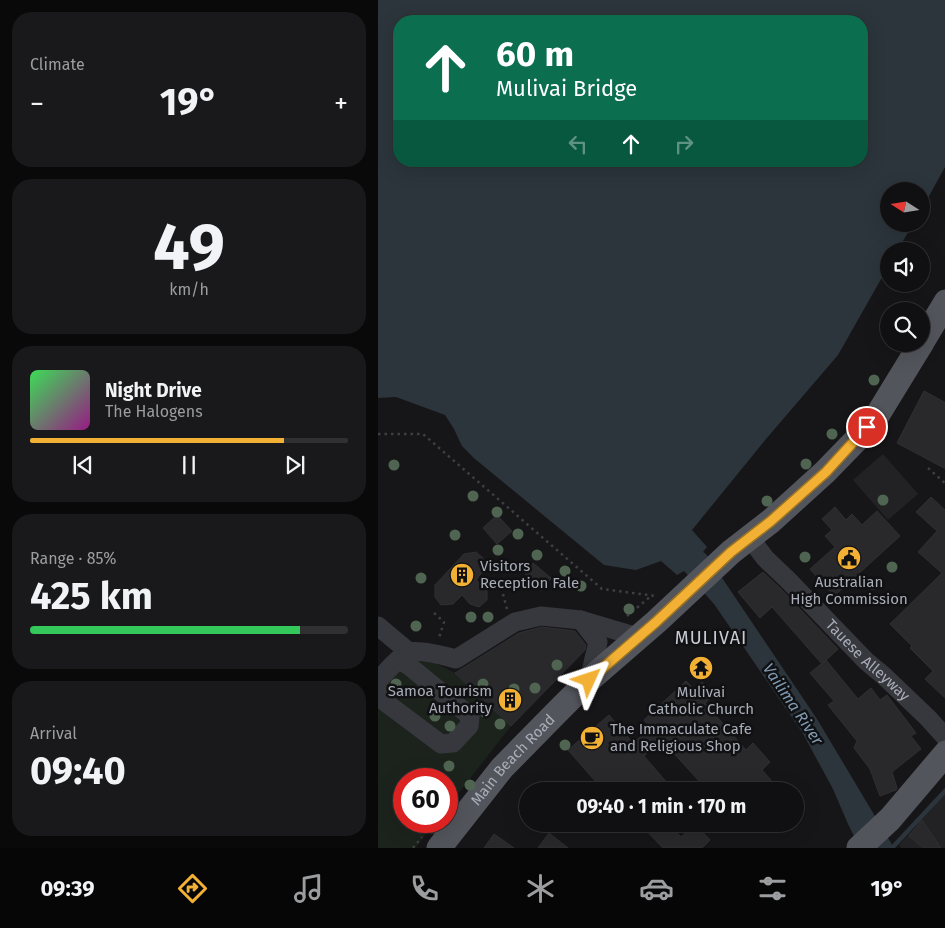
<!DOCTYPE html>
<meta charset="utf-8">
<style>
:root{--surface:#101012;--page:#19191b;--text:#f1f3f6;--muted:#9c9d9f;--line:#303032;--accent:#f2b134}
body{margin:0;font-family:"Fira Sans",sans-serif;background:var(--page);color:var(--text);height:100vh;display:flex;flex-direction:column;font-size:19px;white-space:nowrap}
*{box-sizing:border-box;margin:0}
p{font-size:16px;color:var(--muted)}
.icon{flex:none;width:28px;height:28px;fill:none;stroke:currentColor;stroke-width:2;stroke-linecap:round;stroke-linejoin:round}
.map{position:relative;flex:1;overflow:hidden}
.panel{display:flex;flex-direction:column;gap:12px;padding:12px;background:#09090a;width:378px}
.panel>*{flex:none}
.top-card{position:absolute;left:15px;top:15px;width:475px;height:152px;border-radius:20px;box-shadow:0 5px 20px #0002,0 0 0 1px var(--line);background:#0b6e4f;color:#fff;overflow:hidden}
.needle{width:32px;rotate:282deg}
.controls{position:absolute;left:502px;top:182px;display:grid;gap:10px}
.controls a{display:grid;place-items:center;width:50px;height:50px;border-radius:50%;background:var(--surface);box-shadow:0 5px 20px #0002,0 0 0 1px var(--line);font-size:25px}
.speed{position:absolute;left:15px;top:768px;display:flex;gap:10px;font-size:25px;font-weight:700;text-align:center}
.speed>*{display:grid;place-content:center;width:65px;height:65px;border-radius:50%;background:var(--surface);box-shadow:0 5px 20px #0002,0 0 0 1px var(--line);line-height:1}
.speed .limit{border:8px solid #d22;background:#fff;color:#111}
.pin{position:absolute;display:grid;place-items:center;width:42px;height:42px;color:#fff;margin:-21px;border:2px solid #fff;border-radius:50%;box-shadow:0 1px 5px #0007}
.me{position:absolute;width:55px;margin:-28px;rotate:48deg;stroke-linejoin:round;filter:drop-shadow(0 0 4px #0008)}
.turn{display:flex;align-items:center;gap:18px;height:105px;padding:0 20px;font-size:22px}
.turn .icon{width:65px;height:65px;stroke-width:2.5}
.turn b{display:block;font-size:35px;line-height:42px}
.lanes{display:flex;align-items:center;height:48px;padding:0 20px;background:#0003;justify-content:center;gap:25px;direction:ltr}
.lanes .off{opacity:.35}
.big{font-size:38px;font-weight:700;line-height:1.1}
.panel .widget{flex:1;display:flex;flex-direction:column;justify-content:center;gap:8px;min-width:0;padding:0 18px;border-radius:20px;background:var(--page)}
.panel .dial{align-items:center;gap:0}
.dial b{font-size:65px;line-height:1}
.song{display:flex;align-items:center;gap:15px}
.cover{width:60px;height:60px;border-radius:8px;background:linear-gradient(135deg,hsl(130 70% 55%),hsl(310 70% 35%))}
.played{height:5px;border-radius:2px;background:linear-gradient(90deg,var(--accent) 80%,var(--line) 80%)}
.keys{display:flex;justify-content:space-around;direction:ltr}
.heat{display:flex;justify-content:space-between;align-items:center;font-size:28px;direction:ltr}
.charge{height:8px;border-radius:4px;background:linear-gradient(90deg,#34c759 85%,var(--line) 0)}
.trip{position:absolute;left:141px;top:782px;width:285px;height:50px;border-radius:25px;background:var(--surface);box-shadow:0 5px 20px #0002,0 0 0 1px var(--line);font-weight:700;line-height:50px;text-align:center}
.menu{display:flex;height:80px;justify-content:space-around;align-items:center;background:#060607;color:var(--muted)}
.menu .icon{width:35px;height:35px}
.menu .active{color:var(--accent)}
.menu b{font-size:22px;color:var(--text)}
main{display:flex;flex:1;min-height:0}
.map>svg:first-child{display:block}
</style>
<main>
<section class="panel">
<div class="widget"><p>Climate</p>
<div class="heat"><a>−</a><b class="big">19°</b><a>+</a></div>
</div>
<div class="widget dial"><b>49</b><p>km/h</p></div>
<div class="widget">
<div class="song"><i class="cover"></i><div><b>Night Drive</b><p>The Halogens</p></div></div>
<div class="played"></div>
<div class="keys"><svg class="icon" aria-label="previous" viewBox="0 0 24 24"><path d="M18 5L8 12l10 7zM5 5v14"/></svg><svg class="icon" aria-label="pause" viewBox="0 0 24 24"><path d="M8 5v14M16 5v14"/></svg><svg class="icon" aria-label="next" viewBox="0 0 24 24"><path d="M6 5l10 7-10 7zM19 5v14"/></svg></div>
</div>
<div class="widget"><p>Range · 85%</p><b class="big">425 km</b><div class="charge"></div></div>
<div class="widget"><p>Arrival</p><b class="big">09:40</b></div>
</section>
<div class="map">
<svg width="568" height="848" viewBox="0 0 568 848">
<rect width="100%" height="100%" fill="#161618"/>
<g fill="#222225">
<polygon points="505,454 540,494 510,520 475,480"/>
<polygon points="567,794 567,848 523,848 521,845"/>
</g>
<polygon fill="#1c231d" points="45,657 77,673 133,726 69,808 69,779 26,779 26,821 58,821 37,848 0,848 0,693 23,663"/>
<path fill="#2c353c" fill-rule="evenodd" d="M0,0H567V167L544,209V191H511V224H535L519,251H511V265L460,355L388,439L314,530L329,547L325,552L328,554L439,719L516,848H482L470,824L455,789L424,732L336,604L306,571L299,575L283,561L258,570L226,565L97,459L84,446L76,429L67,415L18,397L0,398ZM21,21H484V161H21Z"/>
<g fill="none" stroke-linecap="round" stroke-linejoin="round">
<polyline stroke="#2c353c" stroke-width="4.5" points="514,848 568,790"/>
</g>
<g fill="#29292c" stroke="#303034">
<polygon points="546,391 568,403 568,469 519,443"/>
<polygon points="553,497 568,511 568,699 547,679 555,671 532,648 534,646 512,624 564,573 540,552 559,531 538,512"/>
<polygon points="457,507 468,520 474,514 484,525 499,511 522,536 456,596 432,569 457,547 447,536 454,530 444,519"/>
<polygon points="119,515 134,531 119,544 105,528"/>
<polygon points="98,552 105,558 106,570 98,580 109,590 109,600 101,607 92,604 84,595 75,604 63,605 57,597 57,585 86,554"/>
<polygon points="155,563 173,578 163,591 147,574"/>
<polygon points="385,572 402,588 460,649 444,664 394,607 382,618 360,592"/>
<polygon points="164,627 197,631 208,645 207,650 133,726 77,673 141,633"/>
<polygon points="448,660 480,699 493,688 502,700 509,695 538,733 533,736 543,749 514,772 519,788 518,790 502,796 492,769 476,748 479,741 450,705 456,701 432,673"/>
<polygon points="308,681 316,689 324,682 336,695 327,703 368,750 375,743 392,762 384,770 393,780 394,791 330,791 283,739 266,756 296,791 226,791 190,750 231,715 255,743 273,728 266,720"/>
<polygon points="544,820 563,848 545,848 531,836"/>
<polygon points="262,824 291,824 303,837 317,824 332,840 324,848 285,848"/>
<polygon points="171,833 190,848 160,848"/>
<polygon points="116,834 136,848 106,848"/>
</g>
<g fill="none" stroke-linecap="round" stroke-linejoin="round">
<g stroke="#3d3f44" stroke-width="2.5" stroke-dasharray="2.5 4" stroke-linecap="butt">
<polyline points="0,434 45,434 224,589 278,596"/>
<polyline points="550,468 568,484"/>
<polyline points="125,594 129,609"/>
<polyline points="56,613 66,622 61,638"/>
<polyline points="249,616 273,596"/>
<polyline points="35,848 44,837"/>
</g>
<g stroke="#37383d" stroke-width="19">
<path id="s1" d="M372,538L387,558L410,580L488,661L506,676L550,718L568,738"/>
<polyline points="203,620 220,642 211,680"/>
<polyline points="0,626 31,652"/>
<path d="M0,681C8,672 21,656 32,652C42,649 67,656 78,659L137,622L163,616L203,620L260,637"/>
<polyline points="0,690 7,702 63,744 75,743 91,726 92,716 30,665 20,660"/>
</g>
<g stroke="#53555c" stroke-width="25">
<polyline points="544,342 568,302"/>
<path id="s2" d="M61,848L124,768L179,712L211,680L278,622L353,552L393,521L447,472L482,436L497,419L543,344"/>
<polyline points="481,848 512,819 568,753"/>
</g>
</g>
<g fill="#506452">
<circle cx="496" cy="380" r="5.5"/>
<circle cx="454" cy="434" r="5.5"/>
<circle cx="428" cy="464" r="5.5"/>
<circle cx="16" cy="465" r="5.5"/>
<circle cx="95" cy="496" r="5.5"/>
<circle cx="505" cy="500" r="5.5"/>
<circle cx="389" cy="501" r="5.5"/>
<circle cx="119" cy="512" r="5.5"/>
<circle cx="140" cy="534" r="5.5"/>
<circle cx="77" cy="535" r="5.5"/>
<circle cx="120" cy="550" r="5.5"/>
<circle cx="159" cy="555" r="5.5"/>
<circle cx="427" cy="557" r="5.5"/>
<circle cx="514" cy="567" r="5.5"/>
<circle cx="187" cy="571" r="5.5"/>
<circle cx="43" cy="578" r="5.5"/>
<circle cx="495" cy="584" r="5.5"/>
<circle cx="203" cy="586" r="5.5"/>
<circle cx="251" cy="609" r="5.5"/>
<circle cx="93" cy="617" r="5.5"/>
<circle cx="110" cy="617" r="5.5"/>
<circle cx="38" cy="626" r="5.5"/>
<circle cx="179" cy="665" r="5.5"/>
<circle cx="18" cy="684" r="5.5"/>
<circle cx="105" cy="684" r="5.5"/>
<circle cx="157" cy="688" r="5.5"/>
<circle cx="136" cy="689" r="5.5"/>
<circle cx="107" cy="712" r="5.5"/>
<circle cx="57" cy="716" r="5.5"/>
<circle cx="122" cy="724" r="5.5"/>
<circle cx="72" cy="726" r="5.5"/>
<circle cx="187" cy="745" r="5.5"/>
<circle cx="71" cy="766" r="5.5"/>
<circle cx="92" cy="785" r="5.5"/>
<circle cx="55" cy="828" r="5.5"/>
</g>
<g fill="none" stroke-linecap="round" stroke-linejoin="round">
<g stroke="#9d7322" stroke-width="12">
<polyline id="route" points="211,680 278,622 353,552 393,521 448,472 489,427"/>
</g>
<use href="#route" stroke="#f2b134" stroke-width="9"/>
</g>
<defs>
<g id="civic-disc" transform="scale(1.25)"><circle r="9.5" fill="#f2b134" stroke="#111113"/><path d="M-.6-6.5H3V-4.5H.6V-3L4-1V1h2V6H-6V1h2V-1L-.6-3ZM-1.2 2.5V6h2.4V2.5Z" fill="#111"/></g>
<g id="building-disc" transform="scale(1.25)"><circle r="9.5" fill="#f2b134" stroke="#111113"/><path d="M-4-6H4V6H1V3H-1V6H-4ZM-2.5-4.3h1.7v1.8h-1.7ZM.8-4.3h1.7v1.8H.8ZM-2.5-1h1.7V.8h-1.7ZM.8-1h1.7V.8H.8Z" fill="#111"/></g>
<g id="temple-disc" transform="scale(1.25)"><circle r="9.5" fill="#f2b134" stroke="#111113"/><path d="M0-6L5-2H3V0L6.5 2.5H4V6H1.5V3h-3V6H-4V2.5H-6.5L-3 0V-2H-5Z" fill="#111"/></g>
<g id="cafe-disc" transform="scale(1.25)"><circle r="9.5" fill="#f2b134" stroke="#111113"/><path d="M-5.5-4.5H6V0H3Q3 3.5 0 3.5H-2.5Q-5.5 3.5-5.5 0ZM3-3.2v2h1.7v-2ZM-6 4.5H4V6H-6Z" fill="#111"/></g>
</defs>
<g fill-rule="evenodd">
<use href="#civic-disc" x="471" y="558"/>
<use href="#building-disc" x="84" y="575"/>
<use href="#temple-disc" x="323" y="668"/>
<use href="#building-disc" x="132" y="700"/>
<use href="#cafe-disc" x="214" y="738"/>
</g>
<g text-anchor="middle" dominant-baseline="central" stroke-width="5" stroke-linejoin="round" paint-order="stroke">
<g font-size="15" fill="#a8adb8" stroke="#111113" text-anchor="start">
<text x="102" y="566">Visitors<tspan x="102" dy="17">Reception Fale</tspan></text>
<text x="471" y="582" text-anchor="middle">Australian<tspan x="471" dy="17">High Commission</tspan></text>
<text x="114" y="691" text-anchor="end">Samoa Tourism<tspan x="114" dy="17">Authority</tspan></text>
<text x="323" y="692" text-anchor="middle">Mulivai<tspan x="323" dy="17">Catholic Church</tspan></text>
<text x="232" y="729">The Immaculate Cafe<tspan x="232" dy="17">and Religious Shop</tspan></text>
</g>
<g font-size="15" fill="#a8adb8" stroke="#111113">
<text stroke="none"><textPath href="#s1" startOffset="170">Tauese Alleyway</textPath></text>
<text stroke="none"><textPath href="#s2" startOffset="115">Main Beach Road</textPath></text>
</g>
<g font-size="16" font-style="italic" fill="#7f9bb3" stroke="#111113">
<text transform="translate(415 704) rotate(56)">Vailima River</text>
</g>
<g font-size="18" letter-spacing="1" fill="#c9ccd4" stroke="#111113">
<text x="333" y="638">MULIVAI</text>
</g>
</g>
</svg>
<div class="controls">
<a><svg class="needle" viewBox="-14 -14 28 28"><path d="M0-13l5 13h-10z" fill="#e53935"/><path d="M0 13l5-13h-10z" fill="#9c9d9f"/></svg></a>
<a><svg class="icon" aria-label="sound" viewBox="0 0 24 24"><path d="M4 9h4l5-4v14l-5-4H4zM17 9q2 3 0 6"/></svg></a>
<a><svg class="icon" aria-label="search" viewBox="0 0 24 24"><circle cx="10" cy="10" r="6"/><path d="M15 15l6 6"/></svg></a>
</div>
<div class="speed"><div class="limit">60</div></div>
<div class="pin" style="left:489px;top:427px;background:#d93025"><svg class="icon" aria-label="arrive" viewBox="0 0 24 24"><path d="M6 21V4h12l-3 4 3 4H6"/></svg></div>
<svg class="me" style="left:211px;top:680px" viewBox="-20 -20 40 40"><path d="M0-17L14 15 0 8-14 15z" fill="#f2b134" stroke="#fff" stroke-width="4"/></svg>
<div class="trip">09:40 · 1 min · 170 m</div>
<div class="top-card">
<div class="turn"><svg class="icon" aria-label="ahead" viewBox="0 0 24 24"><path d="M12 20V5M6 11l6-6 6 6"/></svg><div><b>60 m</b>Mulivai Bridge</div></div>
<div class="lanes"><svg class="icon off" aria-label="left" viewBox="0 0 24 24"><path d="M17 20v-9H6M10 6l-5 5 5 5"/></svg><svg class="icon" aria-label="ahead" viewBox="0 0 24 24"><path d="M12 20V5M6 11l6-6 6 6"/></svg><svg class="icon off" aria-label="right" viewBox="0 0 24 24"><path d="M7 20v-9h11M14 6l5 5-5 5"/></svg></div>
</div>
</div>
</main>
<nav class="menu">
<b>09:39</b>
<svg class="icon active" aria-label="directions" viewBox="0 0 24 24"><path d="M12 3l9 9-9 9-9-9zM9 14v-3h6M13 9l2 2-2 2"/></svg>
<svg class="icon" aria-label="music" viewBox="0 0 24 24"><path d="M9 18V5l10-2v13"/><circle cx="6" cy="18" r="3"/><circle cx="16" cy="16" r="3"/></svg>
<svg class="icon" aria-label="phone" viewBox="0 0 24 24"><path d="M5 4h4l2 5-3 2q2 4 5 5l2-3 5 2v4C11 20 4 13 5 4z"/></svg>
<svg class="icon" aria-label="climate" viewBox="0 0 24 24"><path d="M12 3v18M4 7l16 10M4 17L20 7"/></svg>
<svg class="icon" aria-label="car" viewBox="0 0 24 24"><path d="M5 17H2v-5l4-1 3-4h7l3 4 3 1v5h-3M9 17h6M6 11h13"/><circle cx="7" cy="17" r="2"/><circle cx="17" cy="17" r="2"/></svg>
<svg class="icon" aria-label="filters" viewBox="0 0 24 24"><path d="M4 7h16M4 17h16"/><circle cx="9" cy="7" r="2"/><circle cx="15" cy="17" r="2"/></svg>
<b>19°</b>
</nav>
